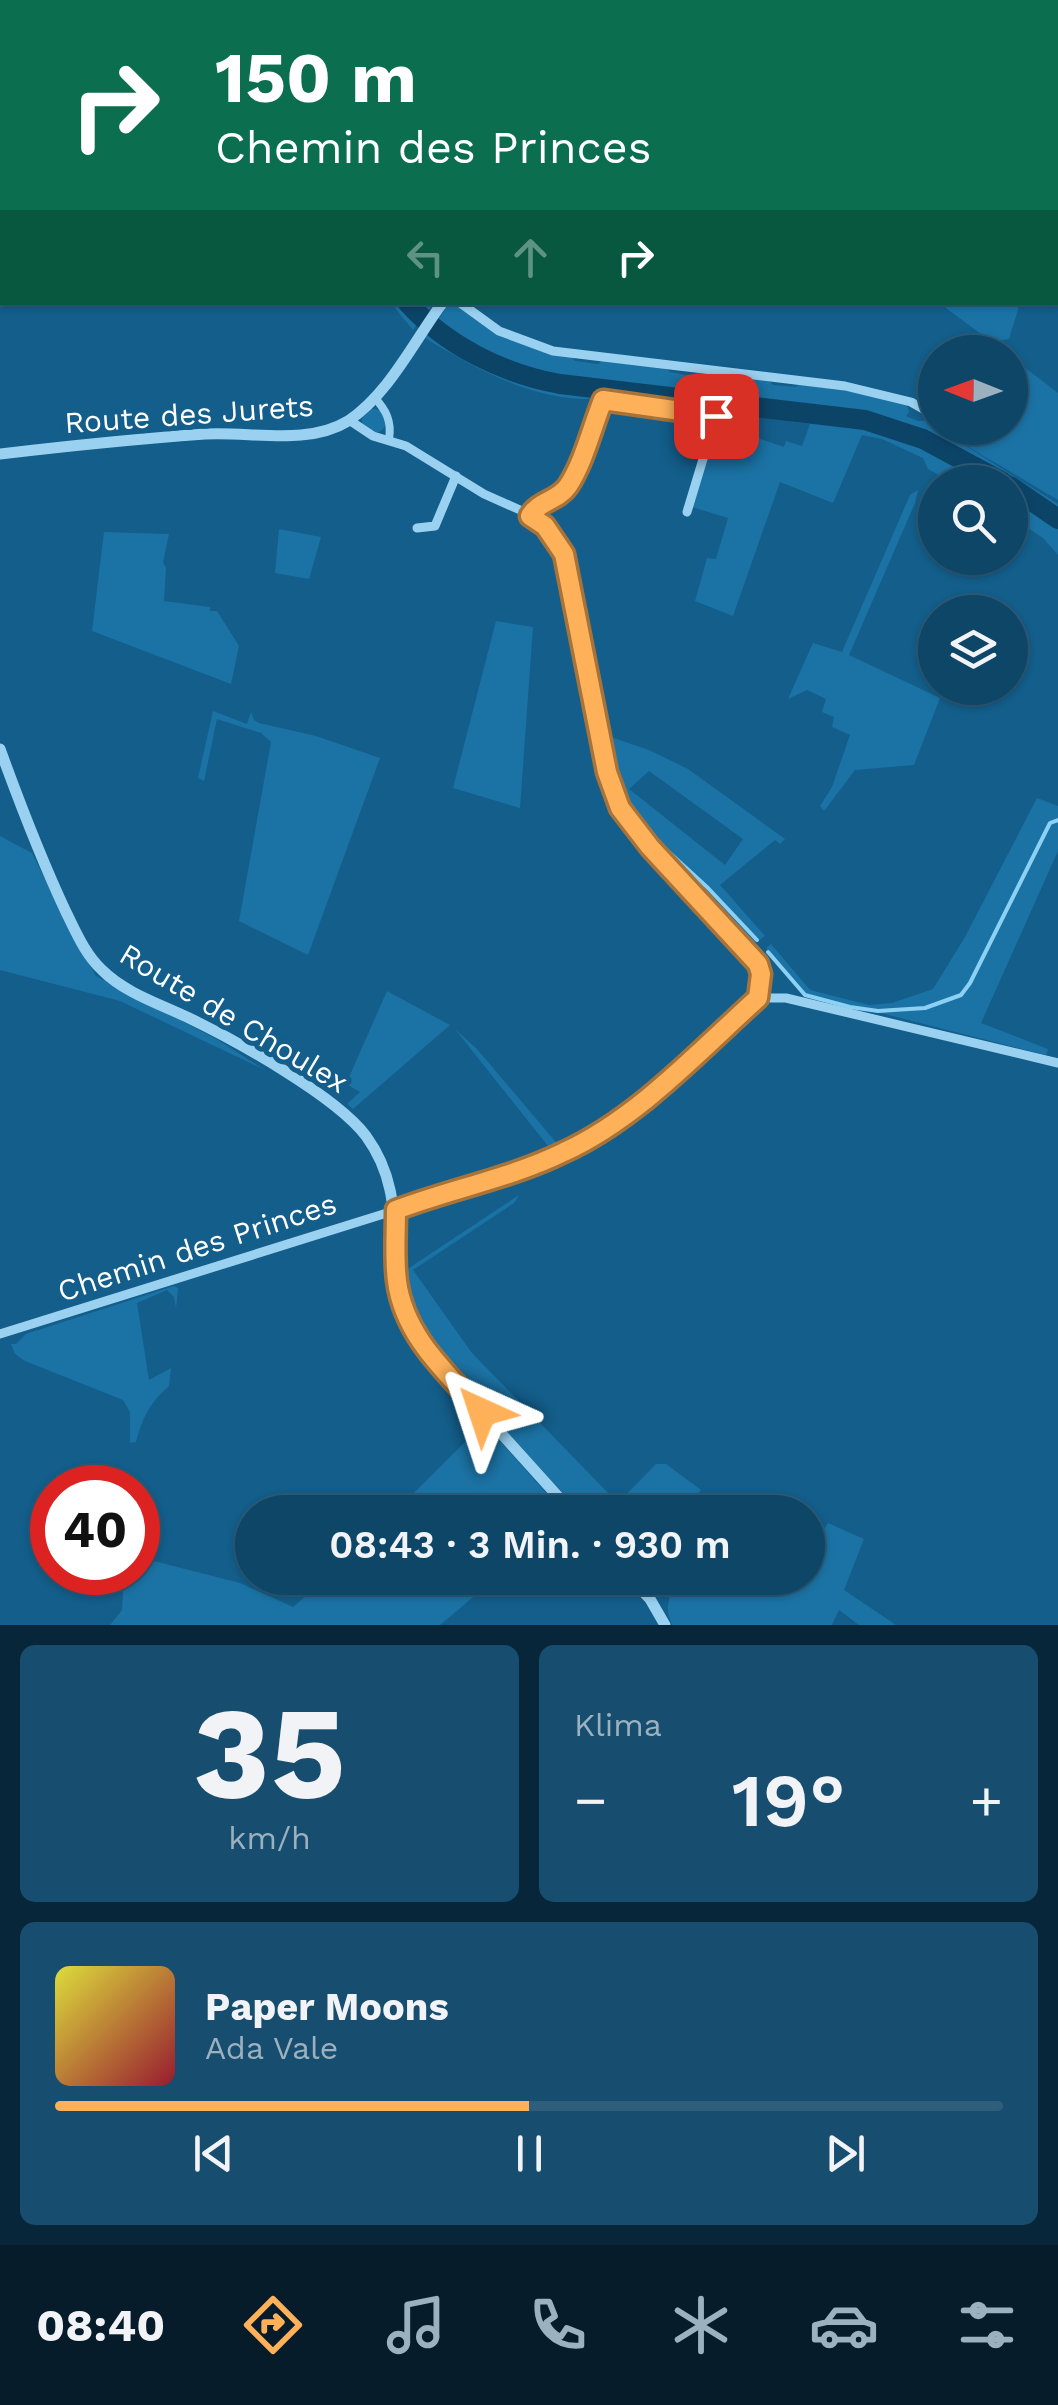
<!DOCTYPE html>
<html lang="de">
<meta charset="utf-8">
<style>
:root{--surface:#0e4668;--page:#174d6e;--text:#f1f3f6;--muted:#9bb1c0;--line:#2e5e7c;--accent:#ffb15a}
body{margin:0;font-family:"Work Sans",sans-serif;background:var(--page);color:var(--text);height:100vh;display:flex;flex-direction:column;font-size:38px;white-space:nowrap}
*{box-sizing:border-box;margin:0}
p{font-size:32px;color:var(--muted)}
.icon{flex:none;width:55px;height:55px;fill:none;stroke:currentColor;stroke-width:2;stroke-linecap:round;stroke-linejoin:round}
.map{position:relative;height:1625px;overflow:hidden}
.drawer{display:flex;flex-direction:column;gap:20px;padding:20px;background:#082639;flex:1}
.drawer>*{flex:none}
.hud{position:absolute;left:0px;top:0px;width:1060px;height:305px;box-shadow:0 2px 8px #0004,0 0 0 2px var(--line);background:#0b6e4f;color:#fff;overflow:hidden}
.needle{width:65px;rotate:271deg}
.tools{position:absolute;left:918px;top:335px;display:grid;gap:20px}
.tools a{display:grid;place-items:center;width:110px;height:110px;border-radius:50%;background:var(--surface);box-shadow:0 2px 8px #0004,0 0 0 2px var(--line);font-size:50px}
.speed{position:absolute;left:30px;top:1465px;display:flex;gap:20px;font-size:50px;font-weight:700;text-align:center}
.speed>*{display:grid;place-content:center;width:130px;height:130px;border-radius:50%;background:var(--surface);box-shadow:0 2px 8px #0004,0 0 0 2px var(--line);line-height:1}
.speed .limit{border:15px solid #d22;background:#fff;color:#111}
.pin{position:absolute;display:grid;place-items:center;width:85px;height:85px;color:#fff;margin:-42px;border-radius:20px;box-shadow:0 5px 15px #0006}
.me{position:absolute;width:110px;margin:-55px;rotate:318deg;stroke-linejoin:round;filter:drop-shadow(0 0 8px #0008)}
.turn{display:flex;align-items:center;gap:35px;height:210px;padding:0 50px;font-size:45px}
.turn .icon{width:130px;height:130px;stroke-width:2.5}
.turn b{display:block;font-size:70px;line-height:85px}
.lanes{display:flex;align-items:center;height:95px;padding:0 50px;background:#0003;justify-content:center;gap:50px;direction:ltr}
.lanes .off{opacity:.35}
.big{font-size:75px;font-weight:600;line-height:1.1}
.drawer .widget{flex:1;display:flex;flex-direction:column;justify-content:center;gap:15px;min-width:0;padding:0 35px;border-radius:15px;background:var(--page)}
.drawer .dial{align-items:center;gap:0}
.dial b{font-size:130px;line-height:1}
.song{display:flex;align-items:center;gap:30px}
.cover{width:120px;height:120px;border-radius:15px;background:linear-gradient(135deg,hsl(60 70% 55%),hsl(350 70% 35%))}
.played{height:10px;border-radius:5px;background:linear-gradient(90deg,var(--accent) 50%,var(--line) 50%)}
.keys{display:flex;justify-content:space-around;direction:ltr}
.heat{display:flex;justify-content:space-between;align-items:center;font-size:55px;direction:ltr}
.drawer .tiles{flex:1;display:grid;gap:20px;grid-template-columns:1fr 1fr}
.widget:last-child{grid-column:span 2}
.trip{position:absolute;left:235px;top:1495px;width:590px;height:100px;border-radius:50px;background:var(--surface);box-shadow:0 2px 8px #0004,0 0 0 2px var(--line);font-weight:600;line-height:100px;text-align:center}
.menu{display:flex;height:160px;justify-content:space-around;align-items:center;background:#061c2a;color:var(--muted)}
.menu .icon{width:70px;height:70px}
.menu .selected{color:var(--accent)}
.menu b{font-size:45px;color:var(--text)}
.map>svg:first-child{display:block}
</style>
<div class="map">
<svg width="1058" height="1625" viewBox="0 0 1058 1625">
<rect width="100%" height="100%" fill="#135e8b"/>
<g fill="#1b73a5" fill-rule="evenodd">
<polygon points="35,0 329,0 35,2"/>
<polygon points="391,303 427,303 431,307 413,330"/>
<path d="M443,303H459L477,319L570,354L575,361L598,364L606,358L663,365L670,372L692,376L700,370L767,377L773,385L796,387L802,381L906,401L909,412L906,416L918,421H934L935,428L944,431L946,428H1010V356L1058,393V500L950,436L1058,504V555L1043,538L1010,516V482H952L928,469L923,458L882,439L862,435L833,503L780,482L733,616L695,601L707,558L716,559L728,518L692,507L715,433L724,424L752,428V436L784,447L786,441L802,446L810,424L612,397C546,408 479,371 425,338L444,311Z"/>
<polygon points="939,303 1020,303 1009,339 993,342 1006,352 987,352 992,342"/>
<circle cx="374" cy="421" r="12"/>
<polygon points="918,490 915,503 849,655 940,698 914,765 855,770 824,811 820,806 832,787 850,735 832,727 834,717 822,712 826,699 807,690 788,699 813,643 842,652 910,495"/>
<polygon points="279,529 321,537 309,579 275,573"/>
<polygon points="104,532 169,534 163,562 166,568 164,601 210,607 210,611 217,611 239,646 231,684 92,631"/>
<polygon points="496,621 533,627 520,808 453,788"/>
<polygon points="213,711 247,724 251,712 254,720 259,723 316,736 380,758 308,955 239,921 271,742 261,733 217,719 204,781 198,778"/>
<path d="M608,736L649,750L688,769L785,839L780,844L775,840L720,885L765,936L755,943L644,832L617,787ZM649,771L743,839L725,865L629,789Z"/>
<polygon points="1037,798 1058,806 1058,851 981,1023 1048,1049 1046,1055 806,994 766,948 771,944 810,990 869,1005 892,1003 933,989 965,937"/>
<polygon points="0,836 32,853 71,933 96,976 218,1040 265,1070 120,1001 0,970"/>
<polygon points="387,991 450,1025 353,1109 347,1104 360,1092 346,1084"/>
<polygon points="455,1029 477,1049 560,1147 552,1151"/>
<path d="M519,1195L514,1203L413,1270L472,1353L613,1498L599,1512H580L501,1425L499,1417C458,1374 409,1335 403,1272Z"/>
<path d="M174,1286L178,1288L176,1308L174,1297L167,1290L137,1303L149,1380L171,1368L169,1386C150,1403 143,1416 136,1442L130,1443V1412L123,1400L25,1361L15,1354L11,1344H16L26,1334Z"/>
<polygon points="484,1423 563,1512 395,1512"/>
<polygon points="656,1464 666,1464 701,1490 684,1512 609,1512"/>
<path d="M828,1523L864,1539L844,1590L896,1625H859L839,1610L832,1625H672C664,1606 668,1597 680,1580L687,1585L697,1578H808V1545L810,1541L815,1544Z"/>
<polygon points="138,1557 240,1583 293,1607 327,1578 496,1578 440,1625 110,1625 122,1610 124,1573 138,1572"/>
</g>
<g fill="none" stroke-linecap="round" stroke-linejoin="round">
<g stroke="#8cd0f4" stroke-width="4">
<polyline points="649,834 708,888 757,940"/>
<polyline points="768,952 805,995 850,1007 878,1011 925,1008 961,995 970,983 1050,823 1058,820"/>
</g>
<g stroke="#0c4468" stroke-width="20">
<polyline points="80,0 82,2"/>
<path d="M407,302C446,346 504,374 560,384L865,420L923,439L1003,482"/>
<polyline points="1010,486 1058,519"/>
</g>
<path stroke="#9bd1f0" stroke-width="8" d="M374,397C386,410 392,421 389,439"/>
<g stroke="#9bd1f0" stroke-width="9">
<polyline points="459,302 499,331 553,351 845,386 911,402 932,414 934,421"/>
<polyline points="717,418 737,420"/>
<path d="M349,420L373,436L406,446L484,494L520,510L545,526L564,554L569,572L614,794C646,862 713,905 758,964L761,979L758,998"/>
<path d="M530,516C538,501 558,501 568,486C584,462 592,427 603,400L716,416L687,512"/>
<polyline points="417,528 435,526 456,476"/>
<polyline points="0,1334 390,1212 551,1158 588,1140 647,1097 758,998 786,998 1058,1063"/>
</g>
<g stroke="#9bd1f0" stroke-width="11">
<polyline points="667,2 667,0"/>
<path d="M0,454C68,446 137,439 205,434C249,431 308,446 348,421C389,394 414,341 443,302"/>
<path d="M0,749C20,804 41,859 66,912C76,932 85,954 102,970C125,993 160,1004 189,1018C235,1040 336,1096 366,1136C420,1210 370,1282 427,1351L572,1512"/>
<polyline points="630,1578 650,1599 665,1625"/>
</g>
</g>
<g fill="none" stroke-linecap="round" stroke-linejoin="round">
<g stroke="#a6733a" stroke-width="25">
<path id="route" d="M482,1412C446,1372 404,1336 397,1281C394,1258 396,1234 396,1210C451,1189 511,1178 564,1152C638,1118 698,1052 758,998L761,974L758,964L650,847L620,808L607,772L564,554L545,526L530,516C538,501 558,501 568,486C584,462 592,427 603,400L716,416"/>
</g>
<use href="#route" stroke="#ffb15a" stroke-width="18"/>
</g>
<g text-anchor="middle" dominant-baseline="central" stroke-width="10" stroke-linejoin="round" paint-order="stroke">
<g font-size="30" fill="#fff" stroke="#135e8b">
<text transform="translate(189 414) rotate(-4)">Route des Jurets</text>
<text transform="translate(234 1018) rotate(31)">Route de Choulex</text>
<text transform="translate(197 1247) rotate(-18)">Chemin des Princes</text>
</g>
</g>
</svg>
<div class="tools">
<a><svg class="needle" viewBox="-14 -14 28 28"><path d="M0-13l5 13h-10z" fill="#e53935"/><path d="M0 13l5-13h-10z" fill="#9bb1c0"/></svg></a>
<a><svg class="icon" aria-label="search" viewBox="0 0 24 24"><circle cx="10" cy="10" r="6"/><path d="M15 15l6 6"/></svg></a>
<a><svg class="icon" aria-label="layers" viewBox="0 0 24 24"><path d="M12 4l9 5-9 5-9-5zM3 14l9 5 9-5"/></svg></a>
</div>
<div class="speed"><div class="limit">40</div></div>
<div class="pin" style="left:716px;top:416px;background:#d93025"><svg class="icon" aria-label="arrive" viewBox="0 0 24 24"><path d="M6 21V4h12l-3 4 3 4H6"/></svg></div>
<svg class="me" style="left:482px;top:1412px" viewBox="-20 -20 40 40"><path d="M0-17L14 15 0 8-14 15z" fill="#ffb15a" stroke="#fff" stroke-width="4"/></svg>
<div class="trip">08:43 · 3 Min. · 930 m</div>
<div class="hud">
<div class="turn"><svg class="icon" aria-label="right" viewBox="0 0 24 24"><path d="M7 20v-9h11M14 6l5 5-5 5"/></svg><div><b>150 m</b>Chemin des Princes</div></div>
<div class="lanes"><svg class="icon off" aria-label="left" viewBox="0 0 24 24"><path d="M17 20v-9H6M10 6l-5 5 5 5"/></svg><svg class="icon off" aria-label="ahead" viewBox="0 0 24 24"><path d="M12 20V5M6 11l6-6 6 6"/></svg><svg class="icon" aria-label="right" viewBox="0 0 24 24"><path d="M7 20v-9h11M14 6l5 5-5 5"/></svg></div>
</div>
</div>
<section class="drawer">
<div class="tiles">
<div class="widget dial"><b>35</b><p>km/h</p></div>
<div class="widget"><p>Klima</p>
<div class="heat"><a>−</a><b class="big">19°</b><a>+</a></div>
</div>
<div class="widget">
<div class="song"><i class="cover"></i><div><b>Paper Moons</b><p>Ada Vale</p></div></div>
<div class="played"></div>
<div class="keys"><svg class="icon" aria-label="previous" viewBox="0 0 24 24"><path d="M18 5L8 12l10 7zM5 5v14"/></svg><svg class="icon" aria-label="pause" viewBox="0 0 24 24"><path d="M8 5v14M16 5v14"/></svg><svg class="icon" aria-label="next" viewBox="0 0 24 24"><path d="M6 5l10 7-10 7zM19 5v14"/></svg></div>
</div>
</div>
</section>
<nav class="menu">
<b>08:40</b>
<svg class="icon selected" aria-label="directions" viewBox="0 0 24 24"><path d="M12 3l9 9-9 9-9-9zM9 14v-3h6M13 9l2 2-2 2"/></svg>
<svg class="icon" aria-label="music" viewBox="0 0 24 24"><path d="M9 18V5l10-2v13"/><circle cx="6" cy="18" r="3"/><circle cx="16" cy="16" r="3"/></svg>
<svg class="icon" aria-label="phone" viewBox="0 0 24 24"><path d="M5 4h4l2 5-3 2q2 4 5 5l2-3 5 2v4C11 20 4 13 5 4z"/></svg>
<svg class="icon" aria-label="climate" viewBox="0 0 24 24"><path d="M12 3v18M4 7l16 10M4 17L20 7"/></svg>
<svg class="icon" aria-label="car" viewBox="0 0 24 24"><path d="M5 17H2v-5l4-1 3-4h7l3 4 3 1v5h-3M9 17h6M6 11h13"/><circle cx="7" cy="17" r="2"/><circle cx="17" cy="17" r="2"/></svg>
<svg class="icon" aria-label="filters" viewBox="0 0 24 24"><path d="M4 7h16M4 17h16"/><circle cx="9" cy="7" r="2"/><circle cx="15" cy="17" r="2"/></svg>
</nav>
